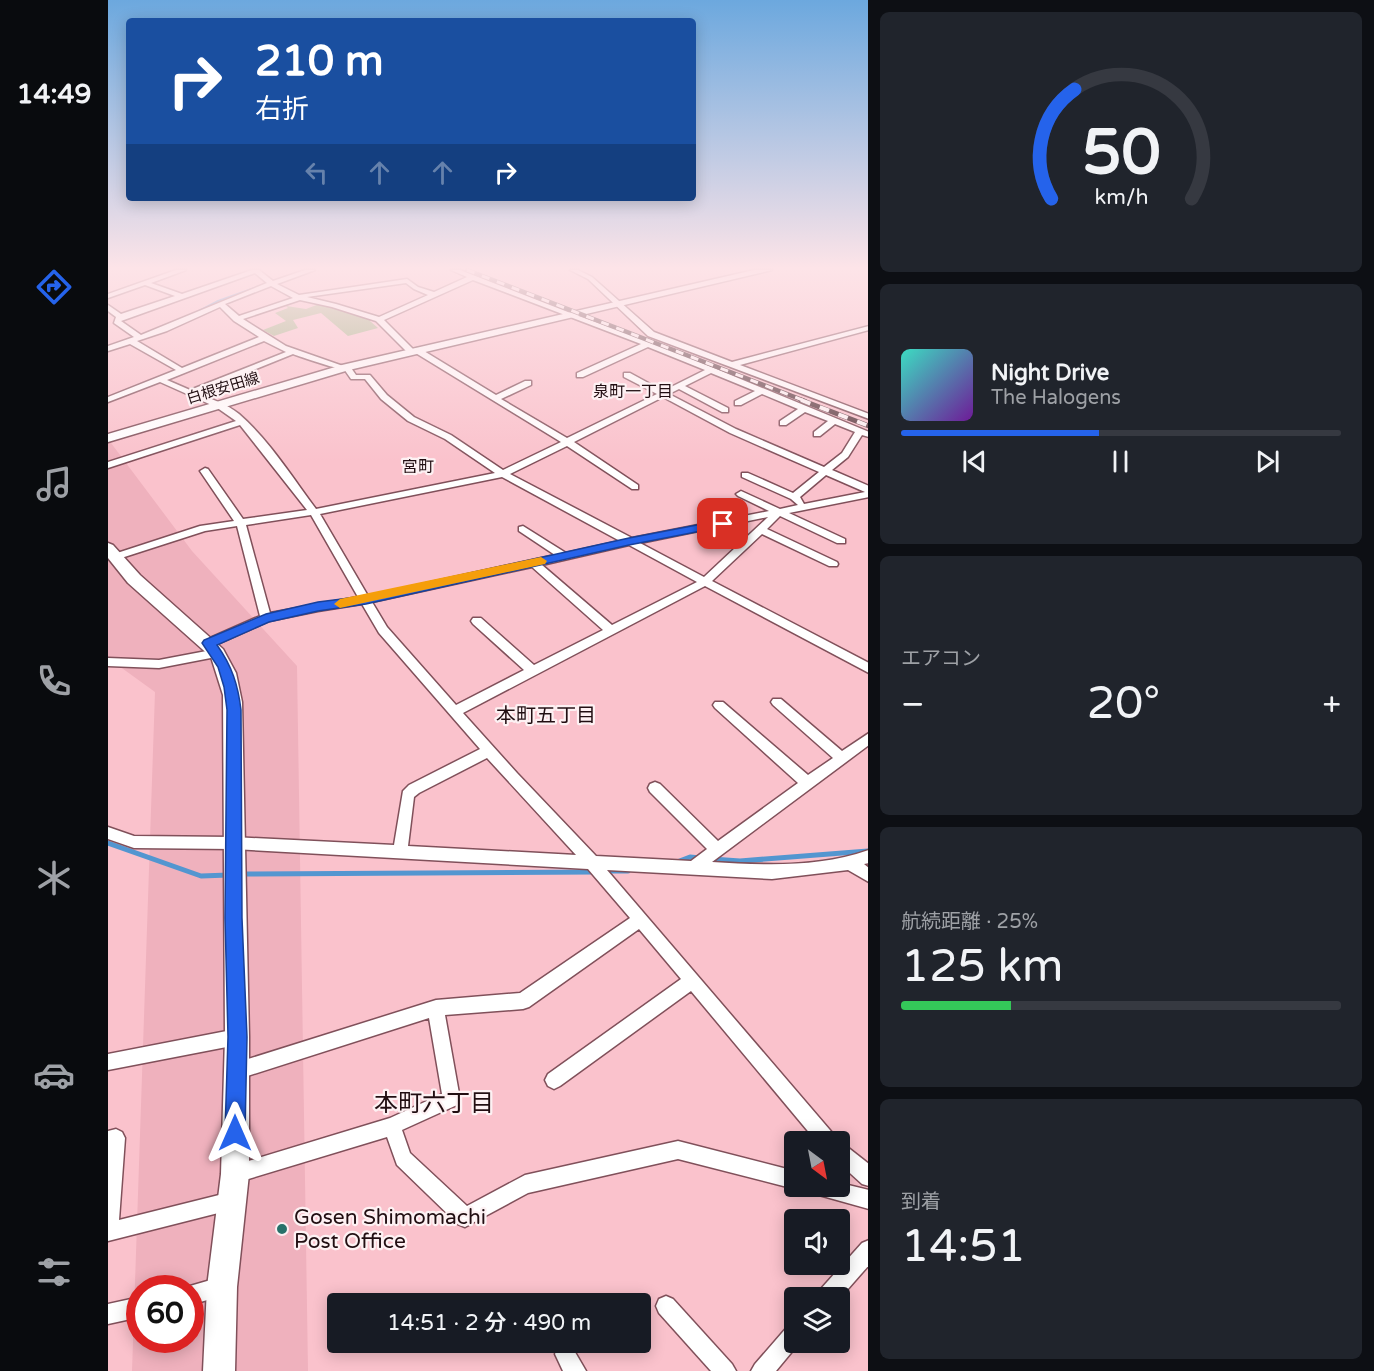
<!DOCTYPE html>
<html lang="ja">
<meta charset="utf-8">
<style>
:root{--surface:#171b24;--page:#20242c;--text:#f1f3f6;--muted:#9ea1a6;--line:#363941;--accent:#2563eb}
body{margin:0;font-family:"Varela Round","Noto Sans JP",sans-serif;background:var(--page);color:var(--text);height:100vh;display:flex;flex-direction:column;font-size:22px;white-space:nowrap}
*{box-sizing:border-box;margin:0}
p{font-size:20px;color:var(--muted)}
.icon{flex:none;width:33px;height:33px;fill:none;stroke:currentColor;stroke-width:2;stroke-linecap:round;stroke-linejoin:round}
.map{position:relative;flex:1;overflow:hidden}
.drawer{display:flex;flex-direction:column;gap:12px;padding:12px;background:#0d0f14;width:506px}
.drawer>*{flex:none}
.top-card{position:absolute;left:18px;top:18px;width:570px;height:183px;border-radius:6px;box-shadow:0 3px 15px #0003;background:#1a4fa0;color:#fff;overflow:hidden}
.needle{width:39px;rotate:148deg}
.tools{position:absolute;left:676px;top:1131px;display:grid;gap:12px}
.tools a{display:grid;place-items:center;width:66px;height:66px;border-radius:6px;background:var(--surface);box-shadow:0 3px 15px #0003;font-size:30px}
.speed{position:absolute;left:18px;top:1275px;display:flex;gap:12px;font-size:30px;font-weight:700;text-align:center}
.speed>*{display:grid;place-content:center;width:78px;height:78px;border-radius:50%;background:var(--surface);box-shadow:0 3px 15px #0003;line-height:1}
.speed .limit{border:9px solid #d22;background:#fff;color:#111}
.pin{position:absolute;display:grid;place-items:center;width:51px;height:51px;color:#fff;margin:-26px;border-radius:12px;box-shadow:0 3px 9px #0006}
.me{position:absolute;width:66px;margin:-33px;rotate:0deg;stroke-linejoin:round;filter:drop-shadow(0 0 4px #0008)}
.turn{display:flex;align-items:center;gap:21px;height:126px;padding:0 30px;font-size:27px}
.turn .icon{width:78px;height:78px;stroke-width:2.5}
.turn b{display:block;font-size:42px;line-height:51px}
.lanes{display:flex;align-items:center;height:57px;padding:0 30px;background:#0003;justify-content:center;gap:30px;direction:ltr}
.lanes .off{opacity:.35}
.big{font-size:45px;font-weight:600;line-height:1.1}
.drawer .tile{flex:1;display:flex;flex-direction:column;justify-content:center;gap:9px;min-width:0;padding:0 21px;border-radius:9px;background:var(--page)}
.drawer .dial{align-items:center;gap:0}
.dial svg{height:156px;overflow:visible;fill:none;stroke:var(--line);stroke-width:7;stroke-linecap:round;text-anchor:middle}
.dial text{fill:var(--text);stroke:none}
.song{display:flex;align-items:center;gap:18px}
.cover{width:72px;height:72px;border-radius:9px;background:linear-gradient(135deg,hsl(170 70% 55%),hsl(280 70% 35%))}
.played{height:6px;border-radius:3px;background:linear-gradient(90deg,var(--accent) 45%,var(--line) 45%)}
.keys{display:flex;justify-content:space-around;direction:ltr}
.heat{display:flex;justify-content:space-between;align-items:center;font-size:33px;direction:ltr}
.charge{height:9px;border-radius:4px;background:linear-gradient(90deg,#34c759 25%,var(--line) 0)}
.trip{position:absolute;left:219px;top:1293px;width:324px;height:60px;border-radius:6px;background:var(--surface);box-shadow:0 3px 15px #0003;font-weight:600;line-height:60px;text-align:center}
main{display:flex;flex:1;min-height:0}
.menu{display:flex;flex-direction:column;width:108px;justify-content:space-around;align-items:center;background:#090b0e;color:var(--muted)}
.menu .icon{width:42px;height:42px}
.menu .active{color:var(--accent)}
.menu b{font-size:27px;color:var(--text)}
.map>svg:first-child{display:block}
</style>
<main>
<nav class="menu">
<b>14:49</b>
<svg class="icon active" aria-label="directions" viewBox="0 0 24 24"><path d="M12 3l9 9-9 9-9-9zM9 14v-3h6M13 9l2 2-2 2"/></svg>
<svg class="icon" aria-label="music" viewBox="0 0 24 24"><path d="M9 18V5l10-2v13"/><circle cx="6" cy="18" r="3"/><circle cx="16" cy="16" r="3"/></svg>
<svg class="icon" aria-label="phone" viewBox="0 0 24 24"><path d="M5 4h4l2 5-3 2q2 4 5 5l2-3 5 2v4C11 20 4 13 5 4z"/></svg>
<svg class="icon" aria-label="climate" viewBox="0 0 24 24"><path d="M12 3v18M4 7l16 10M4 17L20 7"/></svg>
<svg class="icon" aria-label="car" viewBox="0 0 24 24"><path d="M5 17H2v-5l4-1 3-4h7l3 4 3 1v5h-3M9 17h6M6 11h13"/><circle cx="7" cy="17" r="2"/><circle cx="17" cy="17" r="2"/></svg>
<svg class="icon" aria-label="filters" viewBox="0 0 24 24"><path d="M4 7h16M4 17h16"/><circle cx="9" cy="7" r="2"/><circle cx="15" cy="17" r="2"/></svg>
</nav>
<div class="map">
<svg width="761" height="1371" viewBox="0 0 761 1371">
<rect width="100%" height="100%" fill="#fac2cc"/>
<path fill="#efb1bd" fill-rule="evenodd" d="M0,439L84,551L189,666L200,1371H24L47,692L0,658ZM32,1288H82V1340H32Z"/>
<polygon fill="#9eb283" points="211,304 263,317 262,321 270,328 240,336 213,313 185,320 190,328 166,336 155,330 178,321 167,313 180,308 178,306 198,309"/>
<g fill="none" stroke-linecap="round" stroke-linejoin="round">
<polyline stroke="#5396d0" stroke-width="3" points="86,314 109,302 150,287"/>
<g stroke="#5396d0" stroke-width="5">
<polyline points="0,843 93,876 121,875"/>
<polyline points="604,859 632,861 760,851"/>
<polyline points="569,862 582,857 592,858"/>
<polyline points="495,871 520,871"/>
<polyline points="132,874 487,872"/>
</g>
<g stroke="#80505a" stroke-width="3">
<g id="street">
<path d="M68,270H78L43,283L74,294L144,270H151L165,281L197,270H207L169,284L191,295L299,279L310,287L326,292L359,277L343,270H352L465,314L543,342L761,432V437L754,435L740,457L724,470L761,486V497L681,513L737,539V543H729L672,516L659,529L729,562L730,564L729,566H721L654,534L604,581L761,663V673L597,586L355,713L409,773L488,856L583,861L599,849L542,792L540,788L542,784L547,782L552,784L610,841L690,783L607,708L605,705L607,702H615L700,775L725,758L665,705L663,702L665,699H673L734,751L761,733V745L604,862C655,865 711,868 761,850V863L756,864L761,868V882L740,870L664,879L499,870L727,1136L730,1142H709L583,991L452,1086L446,1089L440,1086L437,1080L440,1074L573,979L531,929L421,1007L415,1009L337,1015L352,1099L349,1105L294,1130L302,1153L359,1206L417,1175L570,1141L687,1171V1186L694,1187L687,1189L570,1159L420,1193L357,1227L350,1224L289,1165L279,1137L127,1183L120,1181L118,1174L120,1167L127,1165L282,1118L334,1094L321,1018L127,1080L121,1077L118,1071L121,1065L328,1000L412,993L522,918L480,869L125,849L26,848L0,839V827L26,836L125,837L286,845L295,791L301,785L372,749L271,633L254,604L210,611L161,621L105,646H97L95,643L97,640L152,616L129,526L97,531L7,560L2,557L3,555L92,526L126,521L92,471L97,468L100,469L135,519L199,510L132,425L0,468V462L128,421L108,407L52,382L0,402V397L68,370L22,344L0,351V346L26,337L6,323L8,317L0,311V305L13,314L67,296L37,285L0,298V294ZM147,273L159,283L33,335L13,321ZM365,280L533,344L469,373V377H475L540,347L597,370L555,391L522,373H516V377L549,394L459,438L393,399L423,385V381H417L388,395L311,348L305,349L276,320ZM298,283L306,289L320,295L271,317L228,304L199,297ZM163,286L185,298L131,316L117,304ZM192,300L224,307L268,321L300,353L306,352L453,442L395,470L343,435L306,417L279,395L262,375H248L241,365L235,366L178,346L135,319ZM112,307L126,321L151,337L74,368L29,341L59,331ZM156,341L178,352L82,390L59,380ZM185,354C193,357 231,370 236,369L243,379H257L273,399L300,421L337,439L387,473L208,509C184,477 161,440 131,414C119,404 103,399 89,393ZM603,373L647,391L627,401V405H633L654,394L690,409L672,421V425H678L697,412L720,421L706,432V436H712L727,424L747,432L734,453L716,467L628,429L561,394L571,389L614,412H620V408L577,386ZM555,397L622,433L711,472L685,493L640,473H634V477L683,499L690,505L672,509L633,491L628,494L630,496L661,511L524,538L402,474L459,446L524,489H530V485L466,442ZM718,475L757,492L696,504L692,497ZM394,477L512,541L458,553L415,526L411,527V531L447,555L260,596L212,514ZM203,515L250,597L162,613L138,525ZM660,517L596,577L532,543ZM521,545L589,582L504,625L434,565ZM424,567L495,630L426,665L373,618H365L363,621L365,624L416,670L348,705L279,627L264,602ZM379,758L468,855L300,846L306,797L311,793Z"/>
<polygon points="462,270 470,270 484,277 546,332 624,362 761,326 761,330 632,365 761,414 761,419 540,336 480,279"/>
<polygon points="109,649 115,653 113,656 51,668 0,666 0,658 51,660"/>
<polygon points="129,1029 135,1031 137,1037 135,1043 129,1045 0,1070 0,1054"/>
<polygon points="8,1129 14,1132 17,1138 11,1220 123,1192 130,1194 132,1201 130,1208 0,1241 0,1131"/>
<polygon points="732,1143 738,1146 761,1164 761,1186 754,1184 732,1164"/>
<polygon points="732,1183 761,1190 761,1209 711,1195 704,1193 702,1186 732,1186"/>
<polygon points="761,1240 761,1265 732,1298 708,1298 711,1291 754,1243"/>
<polygon points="113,1277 120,1280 123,1287 120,1294 82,1305 82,1288 75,1288"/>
<polygon points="558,1296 565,1299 624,1364 628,1371 603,1371 551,1313 548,1306 551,1299"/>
<polygon points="32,1297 32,1317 0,1324 0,1304"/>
<polygon points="687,1323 687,1342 692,1342 668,1371 643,1371 647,1364 680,1326"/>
<polygon points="457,1344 464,1347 478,1371 455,1371 447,1354 450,1347"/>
</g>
</g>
<g stroke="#80505a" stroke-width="3">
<g id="primary">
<polygon points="646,270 664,270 241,370 0,442 0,434 234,365"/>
<polygon points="0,543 5,545 32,575 115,649 128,673 134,702 141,1037 141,1174 129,1287 127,1371 95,1371 99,1287 113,1174 117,1037 115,695 103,657 20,583 0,558"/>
</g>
</g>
<use href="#street" fill="#fff" fill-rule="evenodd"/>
<use href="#primary" fill="#fff" fill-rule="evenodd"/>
<g stroke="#5f4147" stroke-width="4.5">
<polyline id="rail-far1" points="359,270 697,401"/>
</g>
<g stroke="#5f4147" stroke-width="5">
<polyline id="rail" points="693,400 761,426"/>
</g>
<use href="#rail-far1" stroke="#fdf1f3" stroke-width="3" stroke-dasharray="8" stroke-linecap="butt"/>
<use href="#rail" stroke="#fdf1f3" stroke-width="4" stroke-dasharray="10" stroke-linecap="butt"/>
</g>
<linearGradient id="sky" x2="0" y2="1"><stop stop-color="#6ca8de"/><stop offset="0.58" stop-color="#fde4e8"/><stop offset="1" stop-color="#fde4e8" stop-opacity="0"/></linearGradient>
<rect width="761" height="462" fill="url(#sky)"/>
<path fill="#2563eb" stroke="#184099" stroke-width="1.5" d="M615,520L619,521V526L521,545L258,604L210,611L161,622L109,645C124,666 130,685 133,710L134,918L139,1037L137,1133L134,1140L127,1143L120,1140L117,1133L120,1037L117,918L119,710L116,687L110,667L94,643L96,640L158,614L210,602L258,596L521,538Z"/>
<polygon fill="#f59e0b" points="433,557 439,561 437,564 232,608 226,604 232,599"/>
<circle fill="#28716a" stroke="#fdf1f3" stroke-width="2" cx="174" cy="1229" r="6"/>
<g text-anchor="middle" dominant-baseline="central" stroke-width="4.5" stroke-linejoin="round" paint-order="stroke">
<g font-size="15" fill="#210e12" stroke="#fdf1f3">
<text transform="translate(115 388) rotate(-17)">白根安田線</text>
</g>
<g font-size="16" fill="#210e12" stroke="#fdf1f3">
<text x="525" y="392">泉町一丁目</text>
<text x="310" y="467">宮町</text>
</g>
<g font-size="20" fill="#210e12" stroke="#fdf1f3">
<text x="438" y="716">本町五丁目</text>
</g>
<g font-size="21" fill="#210e12" stroke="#fdf1f3" text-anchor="start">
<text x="186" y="1217">Gosen Shimomachi<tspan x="186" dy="24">Post Office</tspan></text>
</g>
<g font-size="24" fill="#210e12" stroke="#fdf1f3">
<text x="326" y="1103">本町六丁目</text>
</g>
</g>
</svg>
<div class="tools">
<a><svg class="needle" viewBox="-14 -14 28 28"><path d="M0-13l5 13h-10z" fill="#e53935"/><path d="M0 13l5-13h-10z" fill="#9ea1a6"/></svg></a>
<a><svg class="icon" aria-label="sound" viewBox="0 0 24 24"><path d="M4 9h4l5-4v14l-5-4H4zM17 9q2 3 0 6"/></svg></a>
<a><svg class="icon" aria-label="layers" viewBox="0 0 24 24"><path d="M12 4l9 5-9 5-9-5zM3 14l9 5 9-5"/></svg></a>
</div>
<div class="speed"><div class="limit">60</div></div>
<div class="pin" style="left:615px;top:524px;background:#d93025"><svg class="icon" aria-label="arrive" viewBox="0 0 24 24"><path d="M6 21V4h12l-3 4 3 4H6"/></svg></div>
<svg class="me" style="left:127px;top:1133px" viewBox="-20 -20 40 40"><path d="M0-17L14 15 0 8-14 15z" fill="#2563eb" stroke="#fff" stroke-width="4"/></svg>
<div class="trip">14:51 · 2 分 · 490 m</div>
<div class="top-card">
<div class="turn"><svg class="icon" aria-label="right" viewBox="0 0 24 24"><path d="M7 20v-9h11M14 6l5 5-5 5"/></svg><div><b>210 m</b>右折</div></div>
<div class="lanes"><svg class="icon off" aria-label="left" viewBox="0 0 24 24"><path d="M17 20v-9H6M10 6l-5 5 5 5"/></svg><svg class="icon off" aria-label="ahead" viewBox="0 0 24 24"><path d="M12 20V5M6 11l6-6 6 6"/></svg><svg class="icon off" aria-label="ahead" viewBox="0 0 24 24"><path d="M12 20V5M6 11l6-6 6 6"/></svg><svg class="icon" aria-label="right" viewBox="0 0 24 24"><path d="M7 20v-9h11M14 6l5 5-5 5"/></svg></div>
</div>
</div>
<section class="drawer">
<div class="tile dial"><svg viewBox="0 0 100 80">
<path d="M14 69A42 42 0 1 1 86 69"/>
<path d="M14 69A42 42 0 0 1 26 13" stroke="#2563eb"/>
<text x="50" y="56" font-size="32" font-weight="700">50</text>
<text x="50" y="72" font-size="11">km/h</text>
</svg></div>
<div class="tile">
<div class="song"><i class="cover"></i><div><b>Night Drive</b><p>The Halogens</p></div></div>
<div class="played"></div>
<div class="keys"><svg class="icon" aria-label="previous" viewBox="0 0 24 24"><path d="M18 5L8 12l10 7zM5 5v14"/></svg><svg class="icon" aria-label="pause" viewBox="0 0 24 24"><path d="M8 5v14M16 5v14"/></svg><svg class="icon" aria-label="next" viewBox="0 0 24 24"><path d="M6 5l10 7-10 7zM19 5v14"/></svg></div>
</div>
<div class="tile"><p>エアコン</p>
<div class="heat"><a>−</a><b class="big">20°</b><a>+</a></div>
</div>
<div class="tile"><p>航続距離 · 25%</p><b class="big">125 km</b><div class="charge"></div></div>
<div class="tile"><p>到着</p><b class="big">14:51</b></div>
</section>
</main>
